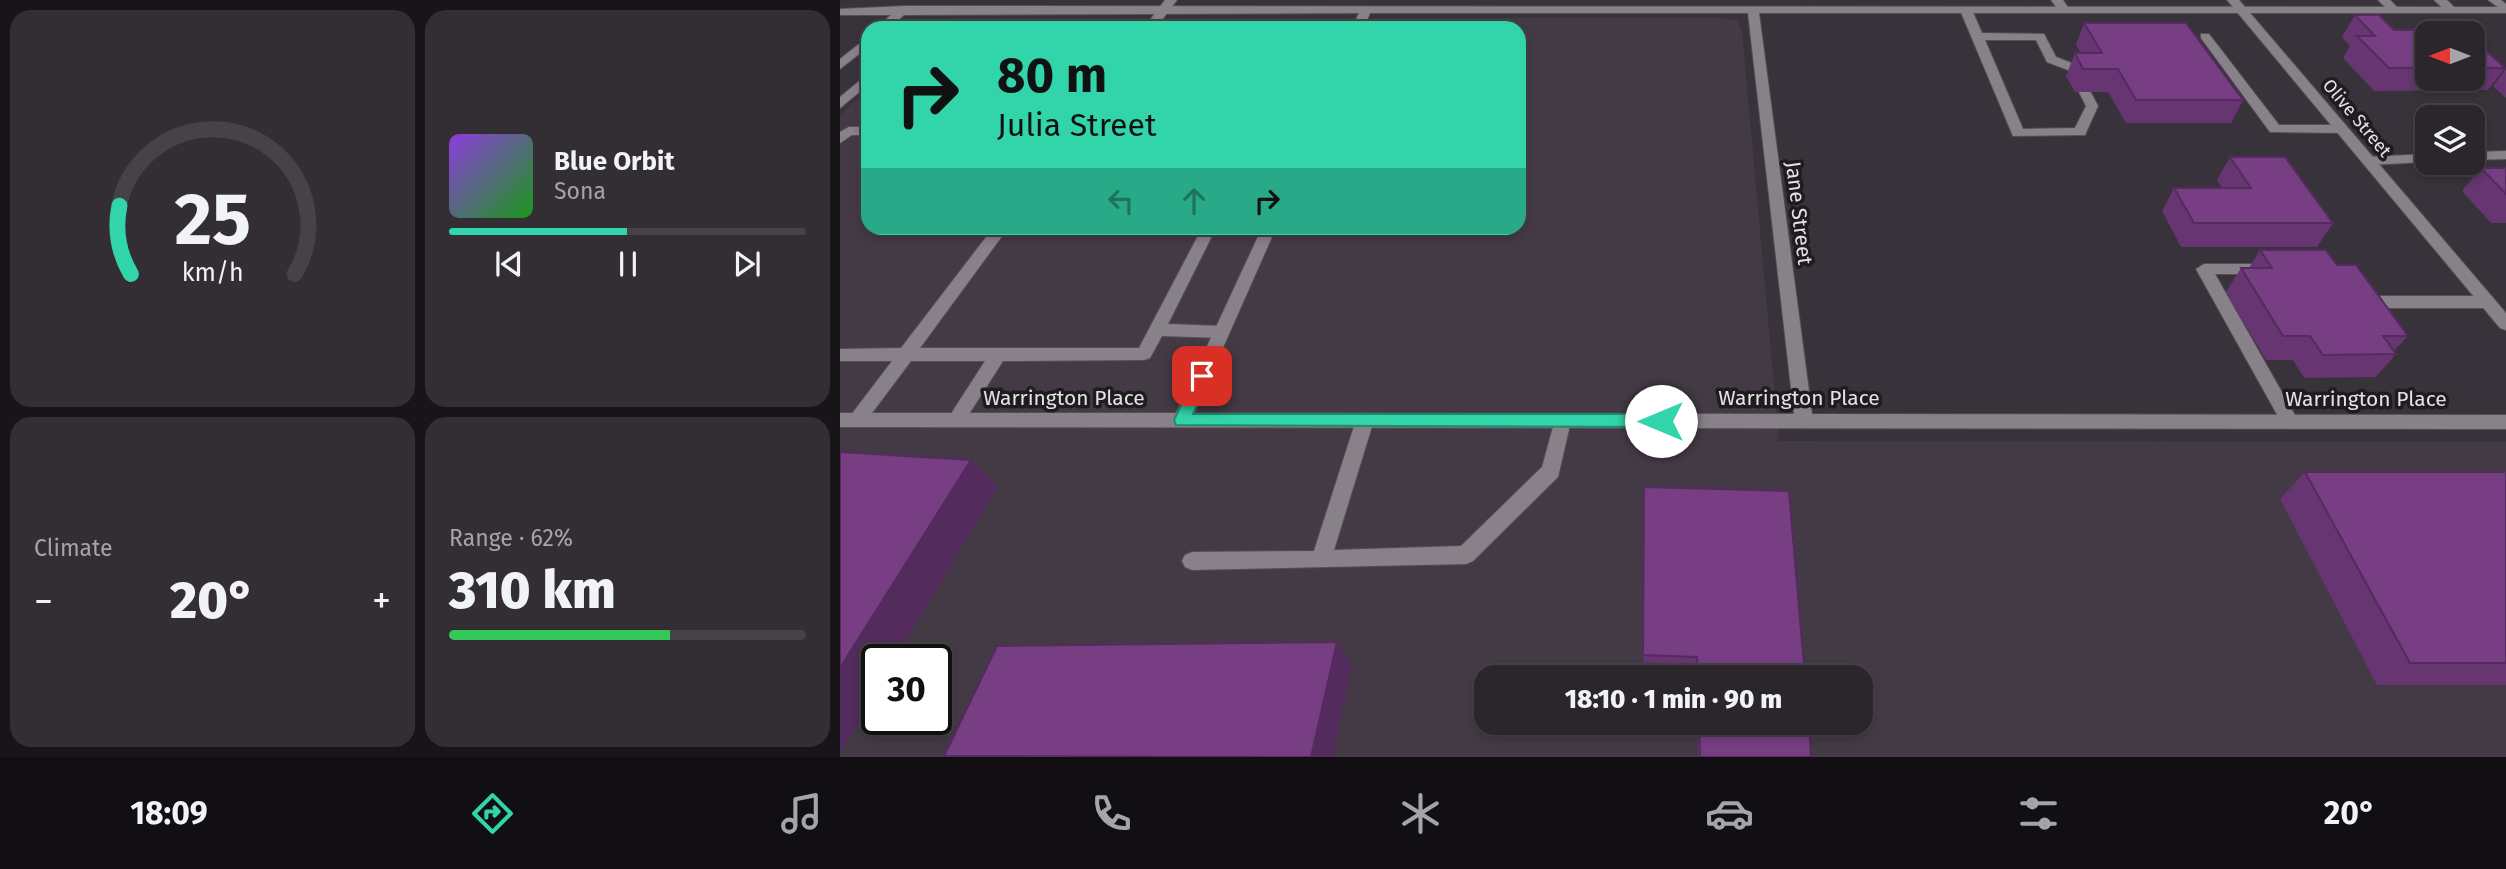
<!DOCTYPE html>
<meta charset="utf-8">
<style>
:root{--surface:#2a262c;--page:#322e34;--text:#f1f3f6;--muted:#a5a5a9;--line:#464348;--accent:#32d4a9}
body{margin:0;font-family:"Fira Sans",sans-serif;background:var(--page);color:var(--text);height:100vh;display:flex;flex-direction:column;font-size:26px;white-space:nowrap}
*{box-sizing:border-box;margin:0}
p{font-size:23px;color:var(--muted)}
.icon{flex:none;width:38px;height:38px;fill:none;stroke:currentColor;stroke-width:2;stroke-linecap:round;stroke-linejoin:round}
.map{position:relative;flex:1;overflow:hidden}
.drawer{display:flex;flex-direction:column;gap:10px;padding:10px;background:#171518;width:840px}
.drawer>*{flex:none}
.top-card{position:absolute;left:21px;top:21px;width:665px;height:214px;border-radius:21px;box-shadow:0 4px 10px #0003,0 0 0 2px var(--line);background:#32d4a9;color:#111;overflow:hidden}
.needle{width:46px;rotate:270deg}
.tools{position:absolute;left:1575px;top:21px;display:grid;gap:14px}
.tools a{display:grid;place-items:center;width:70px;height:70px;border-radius:14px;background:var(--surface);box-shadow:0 4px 10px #0003,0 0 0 2px var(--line);font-size:35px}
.speed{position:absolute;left:21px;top:644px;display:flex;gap:14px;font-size:35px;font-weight:700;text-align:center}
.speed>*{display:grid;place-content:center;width:91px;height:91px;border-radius:50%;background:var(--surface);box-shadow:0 4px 10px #0003,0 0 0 2px var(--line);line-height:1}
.speed .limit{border:4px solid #111;border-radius:10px;background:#fff;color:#111}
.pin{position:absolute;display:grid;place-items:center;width:60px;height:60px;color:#fff;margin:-30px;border-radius:14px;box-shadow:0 4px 10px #0006}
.me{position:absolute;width:77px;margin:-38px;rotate:270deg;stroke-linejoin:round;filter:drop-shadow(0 0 5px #0008)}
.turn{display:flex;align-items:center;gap:24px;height:147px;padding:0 21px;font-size:32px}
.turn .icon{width:91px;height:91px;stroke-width:2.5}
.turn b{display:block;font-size:49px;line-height:60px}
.lanes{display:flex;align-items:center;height:66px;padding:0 21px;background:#0003;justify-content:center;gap:35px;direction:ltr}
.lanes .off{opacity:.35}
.big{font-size:52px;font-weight:800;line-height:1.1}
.drawer .card{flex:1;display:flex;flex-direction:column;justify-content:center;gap:10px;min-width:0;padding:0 24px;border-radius:21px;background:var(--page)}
.drawer .dial{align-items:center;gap:0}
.dial svg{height:182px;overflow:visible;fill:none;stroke:var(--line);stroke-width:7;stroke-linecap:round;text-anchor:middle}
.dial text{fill:var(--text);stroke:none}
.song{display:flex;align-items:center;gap:21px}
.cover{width:84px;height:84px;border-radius:10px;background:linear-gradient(135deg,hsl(270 70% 55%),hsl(120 70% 35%))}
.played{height:7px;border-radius:4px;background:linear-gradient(90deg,var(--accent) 50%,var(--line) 50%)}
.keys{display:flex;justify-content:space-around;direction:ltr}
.heat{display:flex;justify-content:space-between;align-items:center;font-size:38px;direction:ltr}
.charge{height:10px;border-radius:5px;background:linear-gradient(90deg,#34c759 62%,var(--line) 0)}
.drawer .tiles{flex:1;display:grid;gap:10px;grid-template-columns:repeat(2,1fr)}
.trip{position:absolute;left:634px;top:665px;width:399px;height:70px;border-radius:21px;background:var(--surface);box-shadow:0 4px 10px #0003,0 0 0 2px var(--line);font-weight:800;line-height:70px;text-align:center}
.tab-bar{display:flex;height:112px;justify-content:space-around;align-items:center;background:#110f12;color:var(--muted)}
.tab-bar .icon{width:49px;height:49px}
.tab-bar .selected{color:var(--accent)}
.tab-bar b{font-size:32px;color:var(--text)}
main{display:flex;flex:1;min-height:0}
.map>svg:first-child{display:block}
</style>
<main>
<section class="drawer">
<div class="tiles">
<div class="card dial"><svg viewBox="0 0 100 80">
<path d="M14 69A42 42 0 1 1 86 69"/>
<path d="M14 69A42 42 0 0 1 9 39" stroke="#32d4a9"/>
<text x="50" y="56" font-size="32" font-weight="700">25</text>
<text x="50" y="72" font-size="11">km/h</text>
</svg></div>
<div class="card">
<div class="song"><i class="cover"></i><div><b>Blue Orbit</b><p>Sona</p></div></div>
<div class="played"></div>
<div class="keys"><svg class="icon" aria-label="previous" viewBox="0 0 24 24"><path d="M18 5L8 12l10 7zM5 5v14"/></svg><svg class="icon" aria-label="pause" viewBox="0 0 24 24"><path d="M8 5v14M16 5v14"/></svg><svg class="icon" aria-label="next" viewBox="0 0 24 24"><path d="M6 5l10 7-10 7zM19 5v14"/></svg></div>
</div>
<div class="card"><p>Climate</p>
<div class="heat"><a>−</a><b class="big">20°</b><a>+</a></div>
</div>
<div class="card"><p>Range · 62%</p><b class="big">310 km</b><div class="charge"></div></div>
</div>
</section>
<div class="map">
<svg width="1666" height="757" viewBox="0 0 1666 757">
<rect width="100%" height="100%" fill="#38333a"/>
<path fill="#443a46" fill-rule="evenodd" d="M114,18H883L898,21L902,32L939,441L1666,442V757H0V115L28,89V228H679V28H93ZM37,660H96V719H37ZM646,677H1020V723H646Z"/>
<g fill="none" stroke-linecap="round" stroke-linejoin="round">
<g stroke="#534f54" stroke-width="2">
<g id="service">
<polygon points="325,0 337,0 316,28 304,28"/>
<polygon points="1211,0 1223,0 1229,9 1219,11"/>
<polygon points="1538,0 1550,0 1560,10 1550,12"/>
<polygon points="1594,0 1607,0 1617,10 1607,12"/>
<polygon points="1648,0 1661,0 1666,4 1666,13"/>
<polygon points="1126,7 1132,10 1142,33 1204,34 1216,57 1237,65 1243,76 1237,80 1233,79 1228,70 1207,62 1196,40 1145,40 1183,129 1235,128 1246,106 1239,92 1245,88 1249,89 1258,106 1245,135 1173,136 1120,10"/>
<polygon points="1361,34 1369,34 1439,125 1501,125 1508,129 1501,133 1430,132 1361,38"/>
<polygon points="28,127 28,135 12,135 0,143 0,132 9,127"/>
<polygon points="153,228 168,228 80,348 299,348 362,228 376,228 328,324 382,326 390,332 382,338 322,336 310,358 304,360 163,361 122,425 110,425 107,420 145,361 71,361 23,425 11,425 8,420 11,415 52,361 0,361 0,349 61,348"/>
<polygon points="1364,264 1422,264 1430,269 1422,274 1375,274 1456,417 1459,422 1456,427 1444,427 1356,269"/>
<polygon points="1521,296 1647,296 1655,302 1647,308 1521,308 1513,302"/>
<polygon points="525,413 531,415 534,420 494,550 621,546 702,467 716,416 728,416 731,421 718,477 633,561 626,564 352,570 345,567 342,561 345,555 352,552 474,551 516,420 519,415"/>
</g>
</g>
<g stroke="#534f54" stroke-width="2">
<g id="minor">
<polygon points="64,6 1666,7 1666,13 919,13 972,414 1666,415 1666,429 0,427 0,413 336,413 422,228 436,228 354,413 954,414 908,13 530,13 524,28 512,28 519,13 64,15 49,28 36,28 51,15 0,15 0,9"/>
<polygon points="28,37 28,47 0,69 0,59"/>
<polygon points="28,74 28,85 0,108 0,97"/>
<polygon points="1666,151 1666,159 1633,160 1633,152"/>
<polygon points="1587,154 1587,162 1528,165 1521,161 1528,157"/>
</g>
</g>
<g stroke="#534f54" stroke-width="2">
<polygon id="tertiary" points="1387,0 1399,0 1666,313 1666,330 1660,328"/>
</g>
<use href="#service" fill="#888189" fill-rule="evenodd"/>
<use href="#minor" fill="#888189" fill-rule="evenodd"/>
<use href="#tertiary" fill="#888189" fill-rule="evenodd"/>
</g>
<g fill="#663572">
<polygon points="1515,15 1554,30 1587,33 1587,79 1633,79 1633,39 1665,68 1648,90 1534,91 1503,58 1510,46 1502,37"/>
<polygon points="1244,23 1403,100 1391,123 1286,123 1268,92 1235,92 1226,76 1235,53 1241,53 1236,45"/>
<polygon points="1665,70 1666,70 1666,98 1653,86"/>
<polygon points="1390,157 1493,223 1477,247 1341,247 1322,211 1334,188 1382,188 1377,180"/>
<polygon points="1641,168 1666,168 1666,223 1651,223 1622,191"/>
<polygon points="1420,250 1497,265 1568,336 1554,351 1556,354 1536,377 1464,378 1453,360 1426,360 1386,292 1401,268 1409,268"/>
<polygon points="1465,472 1666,472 1666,685 1537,685 1440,499"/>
<polygon points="804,487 965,677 804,677 803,655"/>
<polygon points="857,723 969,723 971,757 858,757"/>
</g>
<g fill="#532b5c">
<polygon points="131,460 158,487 55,660 37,660 37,691 0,753 0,668"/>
<polygon points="497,642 512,666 492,757 471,757"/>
</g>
<g fill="#773e84" stroke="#532b5c" stroke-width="2">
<polygon points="1515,15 1539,15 1554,30 1622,30 1626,33 1587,33 1587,68 1549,68 1517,36 1535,36"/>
<polygon points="1244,23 1346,23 1403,100 1296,100 1278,69 1243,69 1235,53 1262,53"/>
<polygon points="1633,39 1665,68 1633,68"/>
<polygon points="1390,157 1445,157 1493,223 1354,223 1334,188 1411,188"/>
<polygon points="1641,168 1666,168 1666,194"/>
<polygon points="1420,250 1486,250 1497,265 1516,265 1568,336 1543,336 1556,354 1483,355 1470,336 1443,336 1401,268 1432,268"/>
<polygon points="0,452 131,460 0,668"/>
<polygon points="1465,472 1666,472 1666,663 1570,663"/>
<polygon points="804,487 949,491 965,677 858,677 857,657 803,655"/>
<polygon points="497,642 471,757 104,756 157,646"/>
<polygon points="859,723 969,723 971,757 860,757"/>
</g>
<polygon fill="#32d4a9" stroke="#208a6e" stroke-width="2" points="362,370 370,376 353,414 821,414 827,416 829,421 827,425 821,427 336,425 334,420 357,372"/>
<g text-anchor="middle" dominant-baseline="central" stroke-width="7" stroke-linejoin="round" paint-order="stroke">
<g font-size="18" fill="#e5e2e6" stroke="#1e1c1f">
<text transform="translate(1517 118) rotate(50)">Olive Street</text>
</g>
<g font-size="21" fill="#e5e2e6" stroke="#1e1c1f">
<text transform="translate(959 213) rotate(83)">Jane Street</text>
<text x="224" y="398">Warrington Place</text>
<text x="959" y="398">Warrington Place</text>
<text x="1526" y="399">Warrington Place</text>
</g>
</g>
</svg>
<div class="tools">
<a><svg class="needle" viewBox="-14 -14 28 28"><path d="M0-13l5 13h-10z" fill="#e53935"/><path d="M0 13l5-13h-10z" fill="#a5a5a9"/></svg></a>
<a><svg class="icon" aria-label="layers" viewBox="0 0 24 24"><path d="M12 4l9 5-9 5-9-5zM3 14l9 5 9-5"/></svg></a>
</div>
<div class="speed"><div class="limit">30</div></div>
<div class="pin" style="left:362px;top:376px;background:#d93025"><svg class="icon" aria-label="arrive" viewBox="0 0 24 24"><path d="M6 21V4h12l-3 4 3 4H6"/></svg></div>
<svg class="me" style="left:821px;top:421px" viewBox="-20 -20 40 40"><circle r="19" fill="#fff"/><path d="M0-13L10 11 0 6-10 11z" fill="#32d4a9"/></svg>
<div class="trip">18:10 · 1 min · 90 m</div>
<div class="top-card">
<div class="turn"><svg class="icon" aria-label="right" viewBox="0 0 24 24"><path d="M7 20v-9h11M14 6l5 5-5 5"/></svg><div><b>80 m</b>Julia Street</div></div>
<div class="lanes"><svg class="icon off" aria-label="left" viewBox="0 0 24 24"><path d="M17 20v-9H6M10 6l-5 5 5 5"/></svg><svg class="icon off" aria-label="ahead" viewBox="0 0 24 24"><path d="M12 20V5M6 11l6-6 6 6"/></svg><svg class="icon" aria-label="right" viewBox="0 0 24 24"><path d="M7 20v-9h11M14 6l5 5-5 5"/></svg></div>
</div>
</div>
</main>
<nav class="tab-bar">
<b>18:09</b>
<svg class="icon selected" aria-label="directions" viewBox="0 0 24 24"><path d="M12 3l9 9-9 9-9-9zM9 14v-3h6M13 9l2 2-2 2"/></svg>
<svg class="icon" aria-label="music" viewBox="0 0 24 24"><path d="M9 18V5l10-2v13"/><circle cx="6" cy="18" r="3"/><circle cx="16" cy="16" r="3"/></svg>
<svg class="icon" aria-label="phone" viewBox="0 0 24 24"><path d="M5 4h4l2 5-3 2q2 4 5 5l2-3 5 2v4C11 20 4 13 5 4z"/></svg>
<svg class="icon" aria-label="climate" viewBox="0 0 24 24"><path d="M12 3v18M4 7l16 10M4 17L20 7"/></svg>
<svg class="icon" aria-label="car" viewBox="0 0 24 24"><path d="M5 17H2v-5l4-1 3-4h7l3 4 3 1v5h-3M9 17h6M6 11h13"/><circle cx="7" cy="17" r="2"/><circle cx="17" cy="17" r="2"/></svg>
<svg class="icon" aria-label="filters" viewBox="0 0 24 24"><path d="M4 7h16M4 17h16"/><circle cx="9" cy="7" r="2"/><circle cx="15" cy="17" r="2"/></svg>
<b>20°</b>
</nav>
